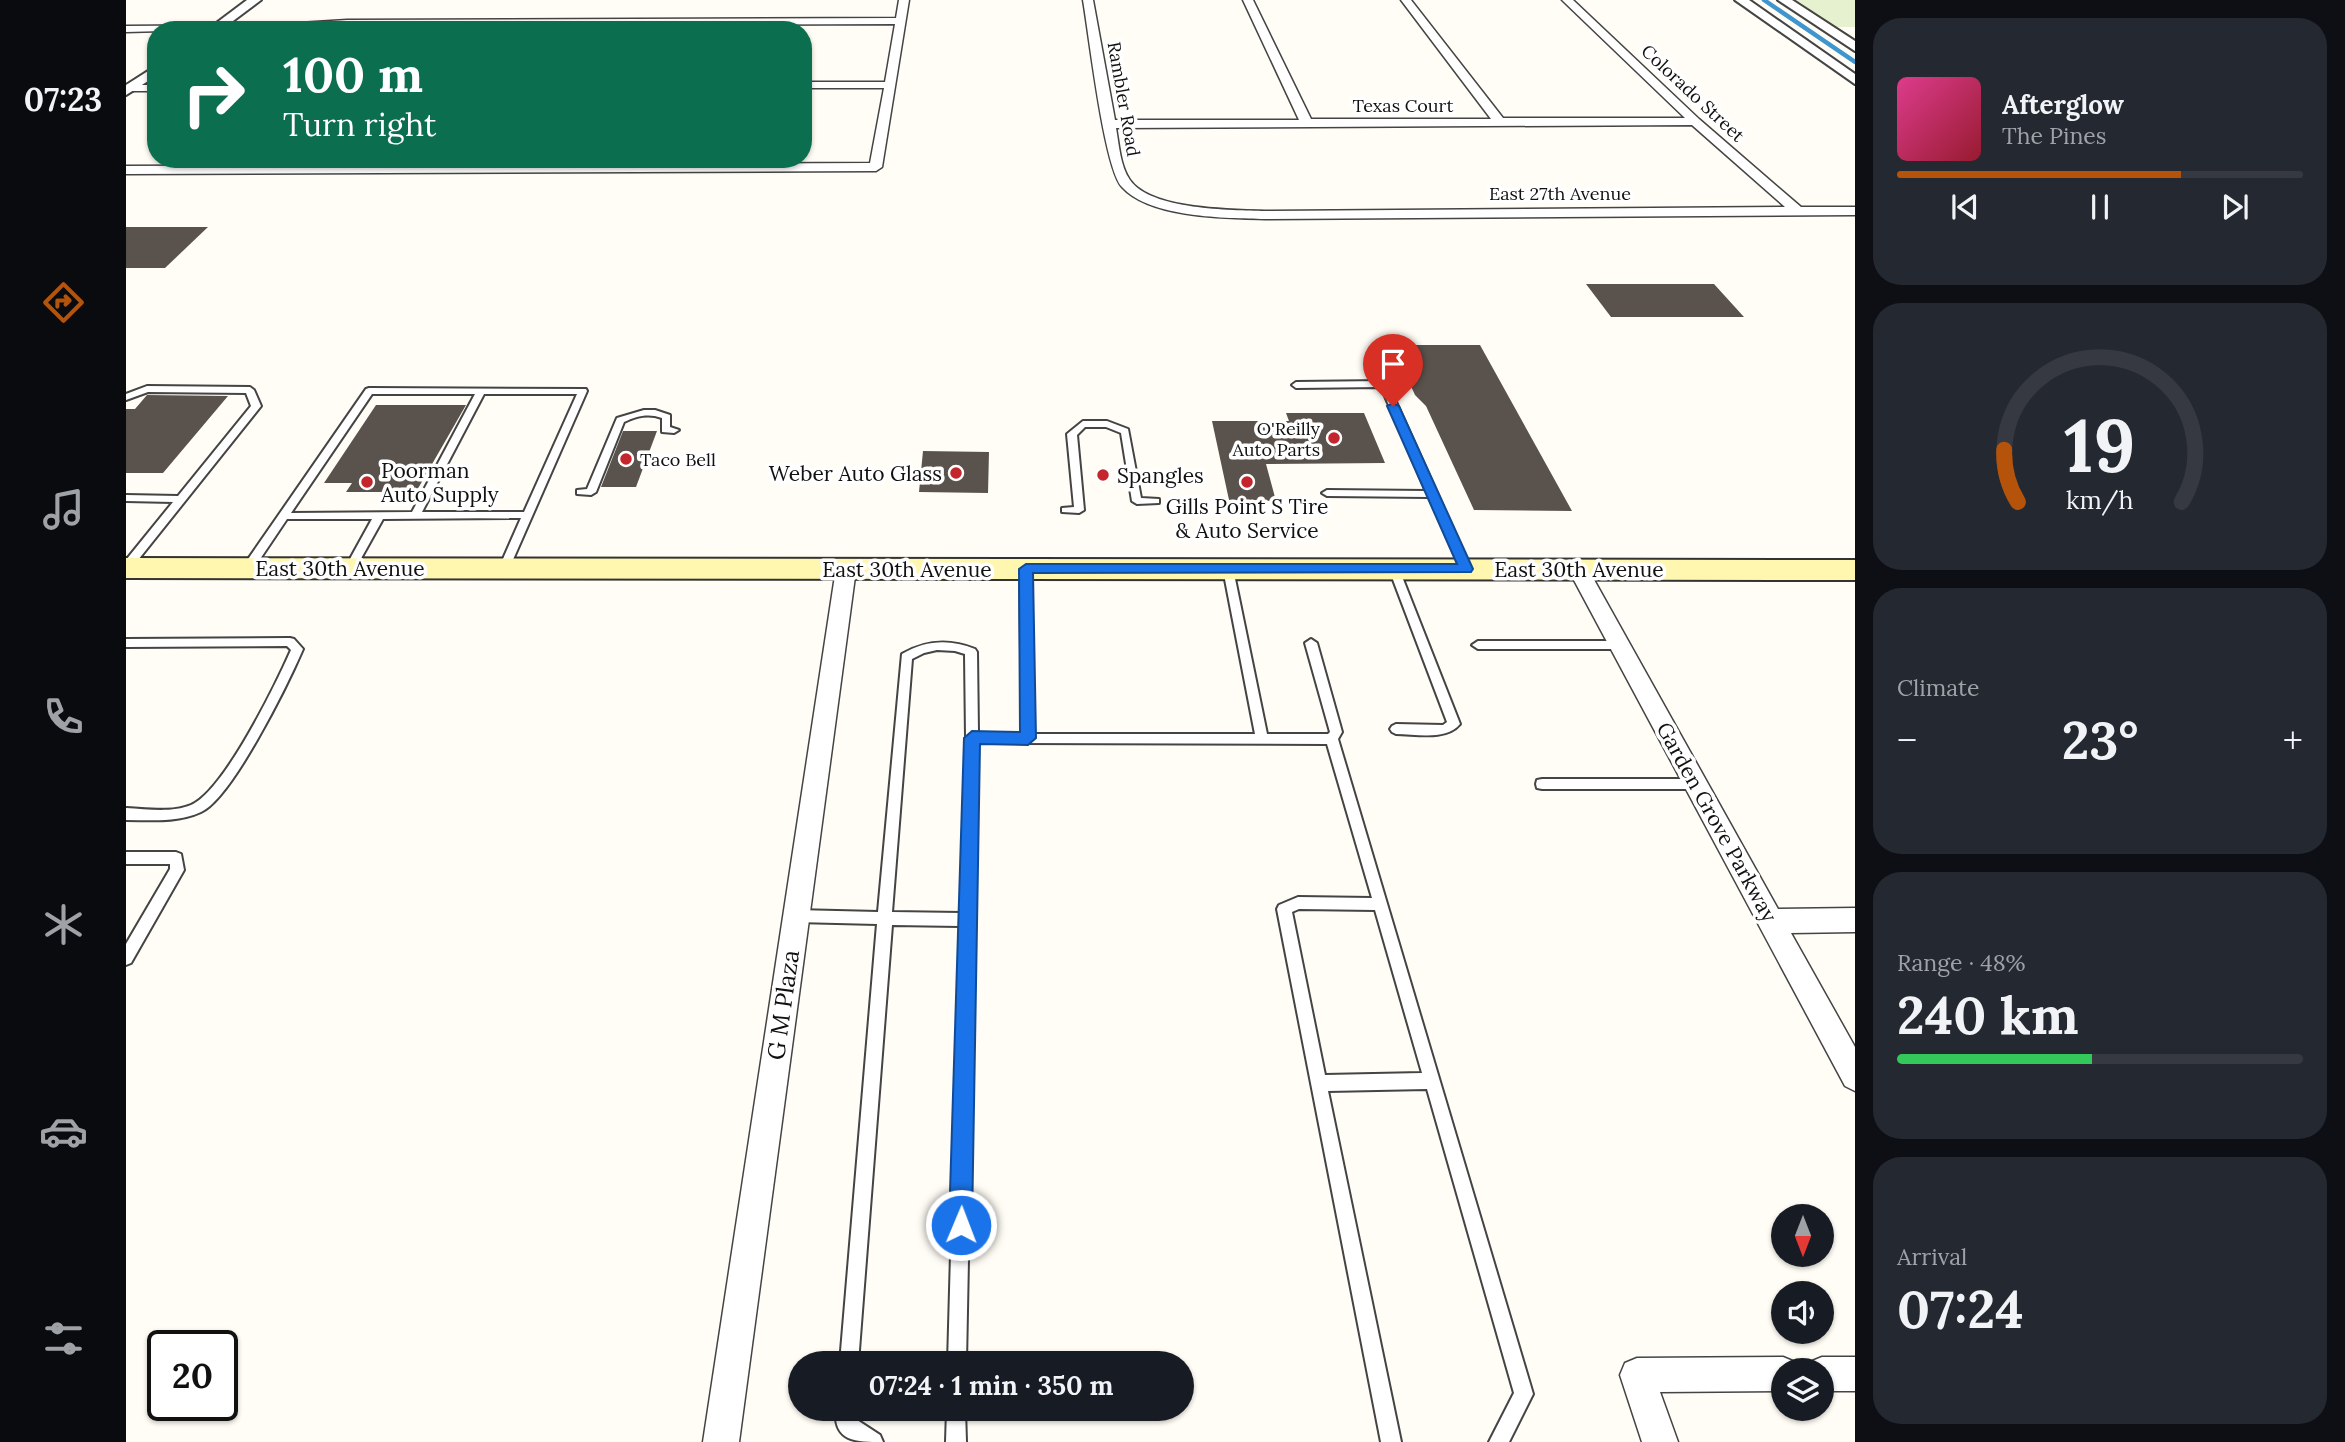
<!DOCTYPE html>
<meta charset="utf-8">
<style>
:root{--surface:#171b24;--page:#242831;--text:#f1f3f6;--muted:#9ea1a6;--line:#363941;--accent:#b45309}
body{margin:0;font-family:Lora,serif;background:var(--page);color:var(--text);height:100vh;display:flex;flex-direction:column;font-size:26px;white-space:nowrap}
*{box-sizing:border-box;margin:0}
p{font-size:23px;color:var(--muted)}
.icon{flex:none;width:38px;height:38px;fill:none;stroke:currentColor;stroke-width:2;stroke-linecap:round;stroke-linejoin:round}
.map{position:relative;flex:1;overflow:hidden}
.details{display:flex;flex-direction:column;gap:18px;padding:18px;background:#0d0f14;width:490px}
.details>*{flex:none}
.top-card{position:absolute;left:21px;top:21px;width:665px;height:147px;border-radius:28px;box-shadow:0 2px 5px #0004;background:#0b6e4f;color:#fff;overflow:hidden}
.needle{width:46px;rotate:180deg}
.tools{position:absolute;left:1645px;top:1204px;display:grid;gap:14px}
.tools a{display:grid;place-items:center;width:63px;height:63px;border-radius:50%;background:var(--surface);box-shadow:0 2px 5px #0004;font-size:35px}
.speed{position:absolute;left:21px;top:1330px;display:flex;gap:14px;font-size:35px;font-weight:700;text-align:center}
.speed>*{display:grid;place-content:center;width:91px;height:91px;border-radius:50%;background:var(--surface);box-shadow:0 2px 5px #0004;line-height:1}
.speed .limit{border:4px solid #111;border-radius:10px;background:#fff;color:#111}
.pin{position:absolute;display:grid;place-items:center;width:60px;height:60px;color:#fff;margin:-72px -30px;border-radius:50% 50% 50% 0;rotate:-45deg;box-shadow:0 0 7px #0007}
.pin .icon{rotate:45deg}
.me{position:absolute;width:77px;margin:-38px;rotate:1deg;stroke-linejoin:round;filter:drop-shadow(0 0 5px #0008)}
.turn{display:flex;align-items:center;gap:24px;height:147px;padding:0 21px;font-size:32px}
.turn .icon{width:91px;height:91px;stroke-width:2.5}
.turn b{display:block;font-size:49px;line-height:60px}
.big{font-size:52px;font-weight:700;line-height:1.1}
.details .card{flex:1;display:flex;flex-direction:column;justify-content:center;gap:10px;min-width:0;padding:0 24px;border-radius:28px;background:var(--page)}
.details .dial{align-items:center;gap:0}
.dial svg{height:182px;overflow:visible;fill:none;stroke:var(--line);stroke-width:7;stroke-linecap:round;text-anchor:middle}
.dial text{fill:var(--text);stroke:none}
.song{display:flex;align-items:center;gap:21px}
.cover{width:84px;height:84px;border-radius:10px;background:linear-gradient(135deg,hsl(330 70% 55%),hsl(350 70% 35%))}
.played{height:7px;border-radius:4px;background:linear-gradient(90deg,var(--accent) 70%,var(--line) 70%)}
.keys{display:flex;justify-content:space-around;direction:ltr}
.heat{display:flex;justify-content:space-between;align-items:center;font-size:38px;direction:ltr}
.charge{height:10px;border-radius:5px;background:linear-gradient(90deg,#34c759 48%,var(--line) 0)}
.trip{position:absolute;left:662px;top:1351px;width:406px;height:70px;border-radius:35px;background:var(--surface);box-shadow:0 2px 5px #0004;font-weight:700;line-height:70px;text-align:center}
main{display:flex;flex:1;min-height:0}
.tabs{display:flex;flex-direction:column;width:126px;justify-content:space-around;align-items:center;background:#090b0e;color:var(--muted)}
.tabs .icon{width:49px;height:49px}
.tabs .selected{color:var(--accent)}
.tabs b{font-size:32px;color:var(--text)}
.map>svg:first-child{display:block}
</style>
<main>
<nav class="tabs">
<b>07:23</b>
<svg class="icon selected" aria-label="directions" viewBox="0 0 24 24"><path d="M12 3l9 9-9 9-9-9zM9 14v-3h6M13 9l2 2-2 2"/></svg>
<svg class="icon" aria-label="music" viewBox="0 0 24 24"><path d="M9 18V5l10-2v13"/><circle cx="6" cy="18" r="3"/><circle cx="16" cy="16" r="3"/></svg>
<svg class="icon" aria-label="phone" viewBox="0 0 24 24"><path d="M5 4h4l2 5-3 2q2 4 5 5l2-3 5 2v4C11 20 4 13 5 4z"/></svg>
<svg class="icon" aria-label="climate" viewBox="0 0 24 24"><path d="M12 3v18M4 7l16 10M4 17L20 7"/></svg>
<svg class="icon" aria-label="car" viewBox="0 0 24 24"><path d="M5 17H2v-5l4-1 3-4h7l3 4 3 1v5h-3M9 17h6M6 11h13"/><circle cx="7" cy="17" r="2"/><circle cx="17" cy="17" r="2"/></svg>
<svg class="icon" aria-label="filters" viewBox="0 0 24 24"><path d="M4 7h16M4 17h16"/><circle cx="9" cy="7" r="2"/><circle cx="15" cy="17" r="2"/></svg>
</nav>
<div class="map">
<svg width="1729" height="1442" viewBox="0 0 1729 1442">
<rect width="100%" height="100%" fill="#fffdf5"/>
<polygon fill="#e6f2cf" points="1665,0 1729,0 1729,27 1707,27"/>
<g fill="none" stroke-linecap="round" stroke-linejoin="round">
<polyline stroke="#3f96cf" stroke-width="4.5" points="1638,0 1729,62"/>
</g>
<g fill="#5a524d">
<polygon points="0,227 82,227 39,268 0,268"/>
<polygon points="1460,284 1588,284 1618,317 1485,317"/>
<polygon points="1266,345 1354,345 1446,511 1348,510 1300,406 1289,395"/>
<polygon points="21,395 102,396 37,473 0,473 0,409 9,409"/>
<polygon points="250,405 340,405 290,492 220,492 226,483 198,483"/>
<polygon points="1160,413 1238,413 1259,463 1140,464 1150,501 1103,500 1086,421 1163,421"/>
<polygon points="497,431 531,431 510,487 475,487"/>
<polygon points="797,451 863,452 862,493 793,492"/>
</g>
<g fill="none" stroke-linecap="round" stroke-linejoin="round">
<g stroke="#444" stroke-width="4">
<g id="service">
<polygon points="1258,381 1262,384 1345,569 1344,572 1340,573 1335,569 1303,497 1201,496 1196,493 1201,490 1300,491 1255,387 1170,388 1166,385 1170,382"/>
<polygon points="21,386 124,387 128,390 135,406 4,570 0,571 0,560 47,502 0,501 0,495 52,496 125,406 120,393 22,392 0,400 0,394"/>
<path d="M243,388L460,389L461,391L382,571L378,572L373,568L395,518L257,519L228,571L224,572L219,568L246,519H161L126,571H118L117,568L118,565L240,389ZM246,394H349L286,512L165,513ZM358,394H451L398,512H296Z"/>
<path d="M518,410H529L544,415V427L553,430L548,433L536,432V418C522,413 511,416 498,422L470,492L465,495L451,494V490L461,489L491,418Z"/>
<polygon points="957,421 981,421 1002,429 1015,498 1033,499 1033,503 1011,504 1006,501 995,433 980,427 959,427 951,435 958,510 953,513 936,512 936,508 948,507 941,434"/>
<path d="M899,565L904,569L908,734H1129L1097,569L1098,566L1102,565L1107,569L1141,734H1202L1204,732L1179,643L1185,639L1191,643L1216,732L1212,739L1407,1394L1383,1442H1363L1388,1393L1301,1089L1202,1091L1275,1442H1255L1151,909L1153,905L1172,897L1246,898L1201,744L852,743L840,1363H822L834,926L766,925L732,1363H714L751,924L670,922L665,921L663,916L665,911L670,910L752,912L776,654C800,640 824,639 849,649L851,652L852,733L896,734L894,569ZM811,650L829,651L839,654L840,738L835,913L766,912L786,659L798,653ZM1173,909L1249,910L1296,1073L1199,1075L1166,912Z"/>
<path d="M1268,565L1273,569L1334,724C1320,741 1290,734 1270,734L1266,732L1264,729L1266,726L1270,724L1317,725L1321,722L1263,569Z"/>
<path d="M164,638L168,639L177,649C162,684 106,798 75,812C51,823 25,820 0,820V808C21,809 46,813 65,805C98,791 150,684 165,650L161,646L0,647V639Z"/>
<polygon points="1352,641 1494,641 1500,645 1494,649 1352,649 1346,645"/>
<polygon points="1416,779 1570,779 1575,780 1576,784 1575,788 1570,789 1416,789 1411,788 1410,784 1411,780"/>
<polygon points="0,852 50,852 55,854 58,870 5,963 0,965 0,944 44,869 44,864 0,864"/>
<path d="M710,1409H728V1418L754,1435L757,1442C730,1442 707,1442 710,1409Z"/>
<polygon points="821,1409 839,1409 840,1442 820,1442"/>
</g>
</g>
<g stroke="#444" stroke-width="3">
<g id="minor">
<polygon points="773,0 783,0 756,167 750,171 0,174 0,166 744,163 758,88 677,88 677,82 759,82 769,24 221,26 0,32 0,26 141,25 221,20 770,18"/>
<path d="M957,0H967L989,120H1173L1117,0H1127L1185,119H1365L1275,0H1285L1377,118H1559L1436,0H1447L1573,119L1675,207H1729V215L1139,219C1100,218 1024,218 996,187C978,168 963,34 957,0ZM1566,125L1659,207L1139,211C1105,210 1025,210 1004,180C994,166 993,144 990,128Z"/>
<rect x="0" y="85" width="30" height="6"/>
<polygon points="720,562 730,569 613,1442 577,1442 710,569"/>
<polygon points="1452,562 1462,569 1652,909 1729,908 1729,932 1665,933 1729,1047 1729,1091 1719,1086 1442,569"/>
<polygon points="1657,1357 1669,1362 1673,1370 1657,1370 1657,1391 1534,1392 1552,1442 1516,1442 1494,1375 1499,1363 1511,1358"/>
<polygon points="1696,1357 1729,1357 1729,1391 1696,1391 1696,1370 1680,1370 1684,1362"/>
</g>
</g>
<g stroke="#444" stroke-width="4">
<g id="tertiary">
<polygon points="121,0 135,0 95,30 81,30"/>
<polygon points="1609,0 1623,0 1729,74 1729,84"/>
<polygon points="1652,0 1666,0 1729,41 1729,51"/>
<polygon points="30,66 30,76 0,95 0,85"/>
</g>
</g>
<g stroke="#333" stroke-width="4">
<polygon id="secondary" points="0,558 1729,560 1729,580 0,578"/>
</g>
<use href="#service" fill="#fff" fill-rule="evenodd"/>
<use href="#minor" fill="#fff" fill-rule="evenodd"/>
<use href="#tertiary" fill="#fff" fill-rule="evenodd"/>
<use href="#secondary" fill="#fff6b0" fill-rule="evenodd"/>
</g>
<polygon fill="#1a73e8" stroke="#114b97" stroke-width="2" points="1267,403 1273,406 1347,569 1345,572 907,573 910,738 902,745 854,744 846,1225 842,1233 835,1236 827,1233 823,1225 838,738 846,731 894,732 893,569 900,564 1331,564 1261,406"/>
<g fill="#c4262e" stroke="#fff" stroke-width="2.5">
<circle cx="1208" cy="438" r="7"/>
<circle cx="500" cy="459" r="7"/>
<circle cx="830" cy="473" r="7"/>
<circle cx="977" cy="475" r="7"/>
<circle cx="241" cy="482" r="7"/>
<circle cx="1121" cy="482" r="7"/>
</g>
<g text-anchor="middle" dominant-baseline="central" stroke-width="7" stroke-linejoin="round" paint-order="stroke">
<g font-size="18" fill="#111" stroke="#fff">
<text transform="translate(1567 93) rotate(43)">Colorado Street</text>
<text transform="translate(998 99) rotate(80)">Rambler Road</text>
<text x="1277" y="105">Texas Court</text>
<text x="1434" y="193">East 27th Avenue</text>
</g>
<g font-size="18" fill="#111" stroke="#fff" text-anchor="end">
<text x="1194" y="428">O'Reilly<tspan x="1194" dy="21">Auto Parts</tspan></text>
<text x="514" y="459" text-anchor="start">Taco Bell</text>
</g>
<g font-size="21" fill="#111" stroke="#fff" text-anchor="start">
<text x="255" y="470">Poorman<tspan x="255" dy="24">Auto Supply</tspan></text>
<text x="816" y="473" text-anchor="end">Weber Auto Glass</text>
<text x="991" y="475">Spangles</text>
<text x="1121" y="506" text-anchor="middle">Gills Point S Tire<tspan x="1121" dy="24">&amp; Auto Service</tspan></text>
</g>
<g font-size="21" fill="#111" stroke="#fff">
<text x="214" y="568">East 30th Avenue</text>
<text x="781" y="569">East 30th Avenue</text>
<text x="1453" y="569">East 30th Avenue</text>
<text transform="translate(1591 822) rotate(61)">Garden Grove Parkway</text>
</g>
<g font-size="24" fill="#111" stroke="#fff">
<text transform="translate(657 1005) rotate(-82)">G M Plaza</text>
</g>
</g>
</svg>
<div class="tools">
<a><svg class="needle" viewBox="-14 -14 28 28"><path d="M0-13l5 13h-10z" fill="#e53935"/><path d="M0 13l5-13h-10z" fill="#9ea1a6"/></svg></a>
<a><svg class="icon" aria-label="sound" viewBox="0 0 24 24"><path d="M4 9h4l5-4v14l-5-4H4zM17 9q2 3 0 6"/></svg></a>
<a><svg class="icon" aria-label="layers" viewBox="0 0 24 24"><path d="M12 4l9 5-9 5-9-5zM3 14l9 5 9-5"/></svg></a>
</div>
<div class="speed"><div class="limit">20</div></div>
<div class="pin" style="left:1267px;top:406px;background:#d93025"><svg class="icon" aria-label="arrive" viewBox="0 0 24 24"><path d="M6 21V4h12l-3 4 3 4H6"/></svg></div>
<svg class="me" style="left:835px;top:1225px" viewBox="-20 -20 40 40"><circle r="17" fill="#1a73e8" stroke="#fff" stroke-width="3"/><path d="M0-11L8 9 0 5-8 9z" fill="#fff"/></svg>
<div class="trip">07:24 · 1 min · 350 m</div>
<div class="top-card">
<div class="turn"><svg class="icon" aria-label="right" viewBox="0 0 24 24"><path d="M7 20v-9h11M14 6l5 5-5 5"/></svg><div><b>100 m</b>Turn right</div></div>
</div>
</div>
<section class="details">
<div class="card">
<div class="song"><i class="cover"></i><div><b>Afterglow</b><p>The Pines</p></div></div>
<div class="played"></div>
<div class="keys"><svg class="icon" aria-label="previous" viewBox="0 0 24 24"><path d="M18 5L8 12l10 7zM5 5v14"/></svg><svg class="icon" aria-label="pause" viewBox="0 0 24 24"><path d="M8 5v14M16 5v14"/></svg><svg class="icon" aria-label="next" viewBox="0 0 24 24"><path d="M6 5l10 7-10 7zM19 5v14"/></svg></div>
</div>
<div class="card dial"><svg viewBox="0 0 100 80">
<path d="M14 69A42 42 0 1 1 86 69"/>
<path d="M14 69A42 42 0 0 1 8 46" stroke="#b45309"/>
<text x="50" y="56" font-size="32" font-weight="700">19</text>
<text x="50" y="72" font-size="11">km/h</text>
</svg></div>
<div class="card"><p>Climate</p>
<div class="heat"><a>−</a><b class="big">23°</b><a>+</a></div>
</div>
<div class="card"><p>Range · 48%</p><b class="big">240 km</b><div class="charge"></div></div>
<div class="card"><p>Arrival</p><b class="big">07:24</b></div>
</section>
</main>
